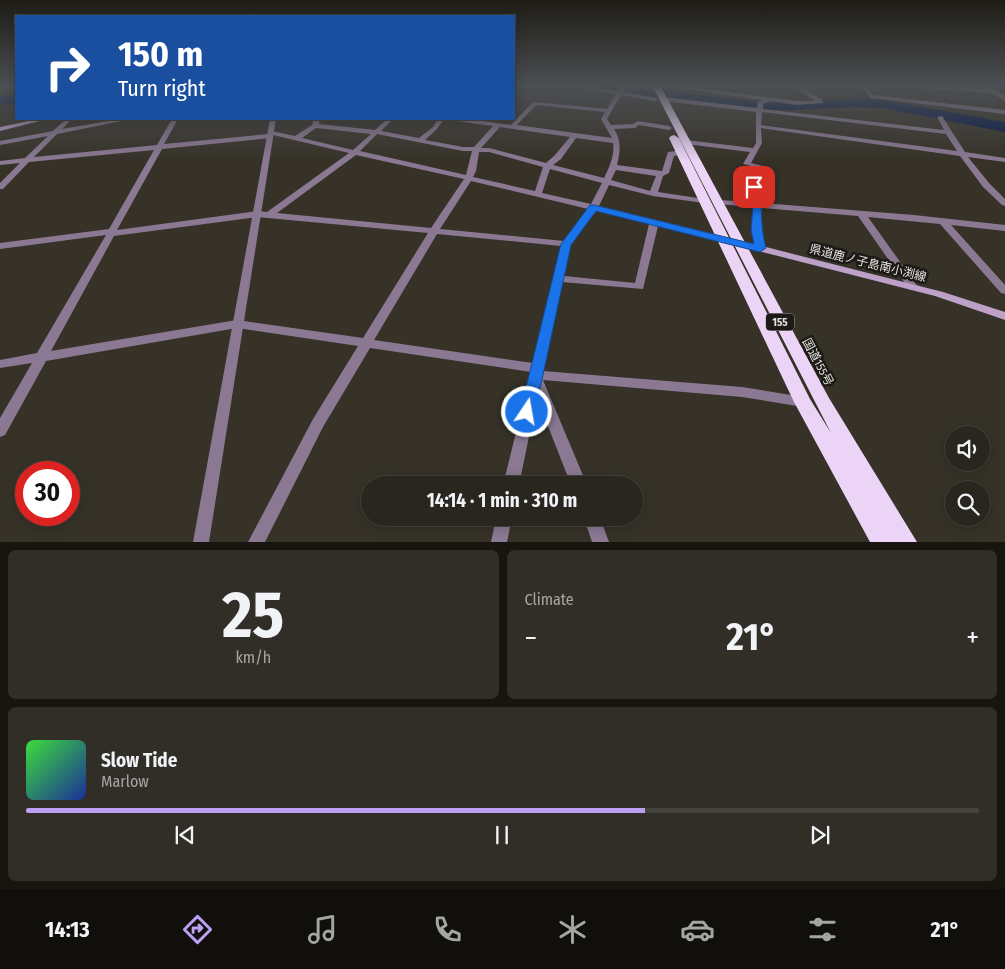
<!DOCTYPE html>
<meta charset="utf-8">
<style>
:root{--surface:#28261e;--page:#302e27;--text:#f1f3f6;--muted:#a5a5a4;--line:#44433c;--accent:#bca0f2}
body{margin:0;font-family:"Fira Sans Condensed","Noto Sans JP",sans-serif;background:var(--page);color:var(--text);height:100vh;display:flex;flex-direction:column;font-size:19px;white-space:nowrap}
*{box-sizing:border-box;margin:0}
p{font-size:16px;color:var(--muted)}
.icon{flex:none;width:28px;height:28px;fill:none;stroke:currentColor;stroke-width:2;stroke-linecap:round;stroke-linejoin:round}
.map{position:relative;height:542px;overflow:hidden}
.drawer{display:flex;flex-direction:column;gap:8px;padding:8px;background:#161510;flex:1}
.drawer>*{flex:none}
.hud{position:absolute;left:15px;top:15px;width:500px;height:105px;border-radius:0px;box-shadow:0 2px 12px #0003,0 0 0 1px var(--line);background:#1a4fa0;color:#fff;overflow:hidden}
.tools{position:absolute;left:945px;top:426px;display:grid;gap:10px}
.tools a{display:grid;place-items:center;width:45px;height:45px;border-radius:50%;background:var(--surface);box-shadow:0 2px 12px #0003,0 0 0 1px var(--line);font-size:25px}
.speed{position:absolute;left:15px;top:461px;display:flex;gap:10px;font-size:25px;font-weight:700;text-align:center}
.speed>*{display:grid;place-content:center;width:65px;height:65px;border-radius:50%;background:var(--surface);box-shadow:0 2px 12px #0003,0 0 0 1px var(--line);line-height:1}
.speed .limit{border:8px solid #d22;background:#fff;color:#111}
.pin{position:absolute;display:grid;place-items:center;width:42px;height:42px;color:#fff;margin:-21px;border-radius:10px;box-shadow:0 2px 8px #0006}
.me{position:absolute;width:55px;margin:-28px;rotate:12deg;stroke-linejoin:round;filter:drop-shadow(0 0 4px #0008)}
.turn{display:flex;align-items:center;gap:18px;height:105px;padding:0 20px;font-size:22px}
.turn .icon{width:65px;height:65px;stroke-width:2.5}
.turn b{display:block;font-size:35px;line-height:42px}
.big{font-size:38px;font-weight:700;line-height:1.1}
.drawer .card{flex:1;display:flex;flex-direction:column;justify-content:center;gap:8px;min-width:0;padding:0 18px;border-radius:8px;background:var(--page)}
.drawer .dial{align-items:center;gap:0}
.dial b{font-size:65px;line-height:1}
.song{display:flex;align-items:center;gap:15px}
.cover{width:60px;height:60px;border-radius:8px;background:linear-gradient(135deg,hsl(120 70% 55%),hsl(230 70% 35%))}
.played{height:5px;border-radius:2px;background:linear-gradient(90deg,var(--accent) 65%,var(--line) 65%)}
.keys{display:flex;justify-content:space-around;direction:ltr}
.heat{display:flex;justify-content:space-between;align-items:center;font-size:28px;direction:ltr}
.drawer .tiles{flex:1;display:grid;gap:8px;grid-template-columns:1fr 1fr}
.card:last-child{grid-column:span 2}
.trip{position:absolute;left:361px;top:476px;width:282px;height:50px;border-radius:25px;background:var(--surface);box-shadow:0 2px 12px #0003,0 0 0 1px var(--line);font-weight:700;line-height:50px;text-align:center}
.tabs{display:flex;height:80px;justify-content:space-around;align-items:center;background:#100f0c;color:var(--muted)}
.tabs .icon{width:35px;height:35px}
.tabs .active{color:var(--accent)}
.tabs b{font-size:22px;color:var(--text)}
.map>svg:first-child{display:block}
</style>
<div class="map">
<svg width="1005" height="542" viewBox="0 0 1005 542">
<rect width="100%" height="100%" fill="#363228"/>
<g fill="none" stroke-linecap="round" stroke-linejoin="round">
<g fill="#031849" fill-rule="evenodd">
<polygon points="573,85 611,85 769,103 853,99 883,100 1005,122 1005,132 883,108 853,107 769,111 678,102 580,89"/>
<polygon points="16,95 16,103 0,105 0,97"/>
</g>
<g fill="#8b7993" fill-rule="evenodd">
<polygon points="16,85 16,88 0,90 0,86"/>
<path d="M563,85H577L617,91L621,85H627L623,92L657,98V100L655,101L621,95L607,119L611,125L633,124L638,121L669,126L672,128L669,130L639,125L635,128L614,129C622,141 620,152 617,165L662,171L668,152L684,150V154L674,156L669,173L663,176L658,192L704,199L708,201L704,203L653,196L609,185L599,206L726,237L728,239L723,242L658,226L643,289L562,282L543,371L742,387L803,397L808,398L810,402L808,406L803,407L742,397L543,380L587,485H571L537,398L519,485H503L531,372L370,348L323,427L265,542H248L313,419L358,346L237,328L46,361L5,435L0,437V418L32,363L0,368V360L37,353L106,235L0,249V243L109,229L154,150L29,162L3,189H0V183L20,163L0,165V161L25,158L48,136L0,145V141L53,131L66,119H72L62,129L120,119H132L57,134L34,157L157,145L172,119H178L164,144L268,134L269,132L271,131L295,136L312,125L314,119H320L319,124L375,130L387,119H393L381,131L419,138L433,127L438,119H444L437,129L425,140L463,147H474L493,126L456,121L453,119H468L511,125L533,102L607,109L616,94ZM536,105L605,112L601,119L612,138L517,125ZM500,127L570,137L555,155L546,163L489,148H481ZM316,128L371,134L353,150L302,138ZM377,134L463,151H472L466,175L360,151ZM273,135L349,153L267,212L257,211L117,230L162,149L270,138ZM576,138L613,143C615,155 609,168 604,178L553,165L561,159ZM479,152H489L543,167L535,191L473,177L476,171ZM356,155L464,179L431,228L277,213ZM550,169L602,183L591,204L542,193ZM616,170L656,176L650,191L611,180ZM471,181L588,209L564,241L440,229ZM596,211L649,224L635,283L564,276L571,244ZM257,217L428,233L363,338L237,320L51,351L114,236ZM437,234L561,246L533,363L374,340Z"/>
<path d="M657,85H673L797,101H815L792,85H799L823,101V103L797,105L770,101L763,104V109L944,130L937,117L942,116L965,152L1005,158V162L968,157L989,183L1005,199V206L1002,205L983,187L960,156L761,128L762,143L751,163L767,167L757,187L761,203L914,215L1005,225V231L951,225L1005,285V294L1001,293L940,224L868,217L918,287L913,290L909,289L858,216L762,208L760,230L765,248L760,251L757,250L752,230L754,207L717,204L713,202L717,200L753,202L749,187L759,168L743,164L750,152L686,144L683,142L686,140L753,148L756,143V112L663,101L660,99L663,97L757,108L758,102L762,100ZM762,112L946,134L957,151L761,125Z"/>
<polygon points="860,85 866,85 873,95 1005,110 1005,114 871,98"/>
<polygon points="899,85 986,89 984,87 987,85 1005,96 1005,101 992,93 902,87"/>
<polygon points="496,518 512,518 507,542 491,542"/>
<polygon points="584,518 600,518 609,542 592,542"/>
</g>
<polygon fill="#8b7993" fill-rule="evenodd" points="270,119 276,119 209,542 193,542"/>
<g fill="#bda1c9" fill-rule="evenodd">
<polygon points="38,119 48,119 0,131 0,127"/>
<polygon points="734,239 943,292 1005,312 1005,320 935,296 731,244 729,242"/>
</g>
<polygon fill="#ebd4f6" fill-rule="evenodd" points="652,85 660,85 829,398 917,542 870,542 794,402 669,138 671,136 674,135 679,138 810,399 831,433"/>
</g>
<linearGradient id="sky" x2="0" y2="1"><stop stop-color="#1e1c16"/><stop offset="0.53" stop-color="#4c4f53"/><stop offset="1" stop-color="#4c4f53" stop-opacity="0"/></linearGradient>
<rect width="1005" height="161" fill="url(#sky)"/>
<path fill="#1a73e8" stroke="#114b97" d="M750,185H757L758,187C763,209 760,227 766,248L760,252L596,211L571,245L535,412L533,416L527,418L522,416L520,412L561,244L590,205H594L754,244L751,230L753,206L749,187Z"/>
<g text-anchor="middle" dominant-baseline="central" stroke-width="5" stroke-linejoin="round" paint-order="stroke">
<rect fill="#1c1a16" stroke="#a7a5a0" stroke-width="1" x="766" y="313.5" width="28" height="17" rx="4"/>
<g font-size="11" font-weight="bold" fill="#e3e1db">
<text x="780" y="322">155</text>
</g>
<g font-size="12" fill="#e3e1db" stroke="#1c1a16">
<text transform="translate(868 263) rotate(14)">県道鹿ノ子島南小渕線</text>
<text transform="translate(818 362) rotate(62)">国道155号</text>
</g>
</g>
</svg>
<div class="tools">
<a><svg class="icon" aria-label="sound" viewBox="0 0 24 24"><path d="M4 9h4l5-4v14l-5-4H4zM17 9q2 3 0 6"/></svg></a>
<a><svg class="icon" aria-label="search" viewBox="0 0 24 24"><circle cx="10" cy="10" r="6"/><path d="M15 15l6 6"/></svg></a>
</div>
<div class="speed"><div class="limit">30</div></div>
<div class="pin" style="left:754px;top:187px;background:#d93025"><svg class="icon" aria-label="arrive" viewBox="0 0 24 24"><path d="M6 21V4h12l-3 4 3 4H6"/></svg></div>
<svg class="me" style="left:527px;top:412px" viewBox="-20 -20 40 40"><circle r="17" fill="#1a73e8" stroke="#fff" stroke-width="3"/><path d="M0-11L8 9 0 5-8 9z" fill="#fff"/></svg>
<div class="trip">14:14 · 1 min · 310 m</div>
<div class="hud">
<div class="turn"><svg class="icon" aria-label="right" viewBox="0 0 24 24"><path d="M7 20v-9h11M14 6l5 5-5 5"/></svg><div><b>150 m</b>Turn right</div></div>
</div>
</div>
<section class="drawer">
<div class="tiles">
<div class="card dial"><b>25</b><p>km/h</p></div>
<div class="card"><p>Climate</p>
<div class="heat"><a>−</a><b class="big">21°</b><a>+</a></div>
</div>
<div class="card">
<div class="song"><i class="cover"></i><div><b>Slow Tide</b><p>Marlow</p></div></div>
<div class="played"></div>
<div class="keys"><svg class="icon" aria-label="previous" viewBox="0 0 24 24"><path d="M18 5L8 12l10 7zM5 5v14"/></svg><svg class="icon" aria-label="pause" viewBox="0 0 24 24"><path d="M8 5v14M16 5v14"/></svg><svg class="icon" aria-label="next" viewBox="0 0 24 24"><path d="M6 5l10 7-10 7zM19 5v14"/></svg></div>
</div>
</div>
</section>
<nav class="tabs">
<b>14:13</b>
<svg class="icon active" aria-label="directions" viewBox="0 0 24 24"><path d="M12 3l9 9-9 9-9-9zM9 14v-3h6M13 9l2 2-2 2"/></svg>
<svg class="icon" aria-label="music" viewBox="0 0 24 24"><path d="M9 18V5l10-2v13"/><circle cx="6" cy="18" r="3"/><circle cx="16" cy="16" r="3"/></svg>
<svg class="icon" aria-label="phone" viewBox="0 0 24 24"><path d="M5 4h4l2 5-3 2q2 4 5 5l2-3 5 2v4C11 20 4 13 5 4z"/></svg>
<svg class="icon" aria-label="climate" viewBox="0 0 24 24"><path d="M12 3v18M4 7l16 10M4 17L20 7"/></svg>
<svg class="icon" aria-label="car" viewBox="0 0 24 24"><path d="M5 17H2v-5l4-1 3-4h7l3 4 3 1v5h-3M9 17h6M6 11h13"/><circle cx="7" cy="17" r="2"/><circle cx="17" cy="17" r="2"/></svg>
<svg class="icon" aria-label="filters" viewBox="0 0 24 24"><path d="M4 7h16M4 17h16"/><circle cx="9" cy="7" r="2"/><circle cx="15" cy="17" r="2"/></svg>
<b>21°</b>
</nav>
